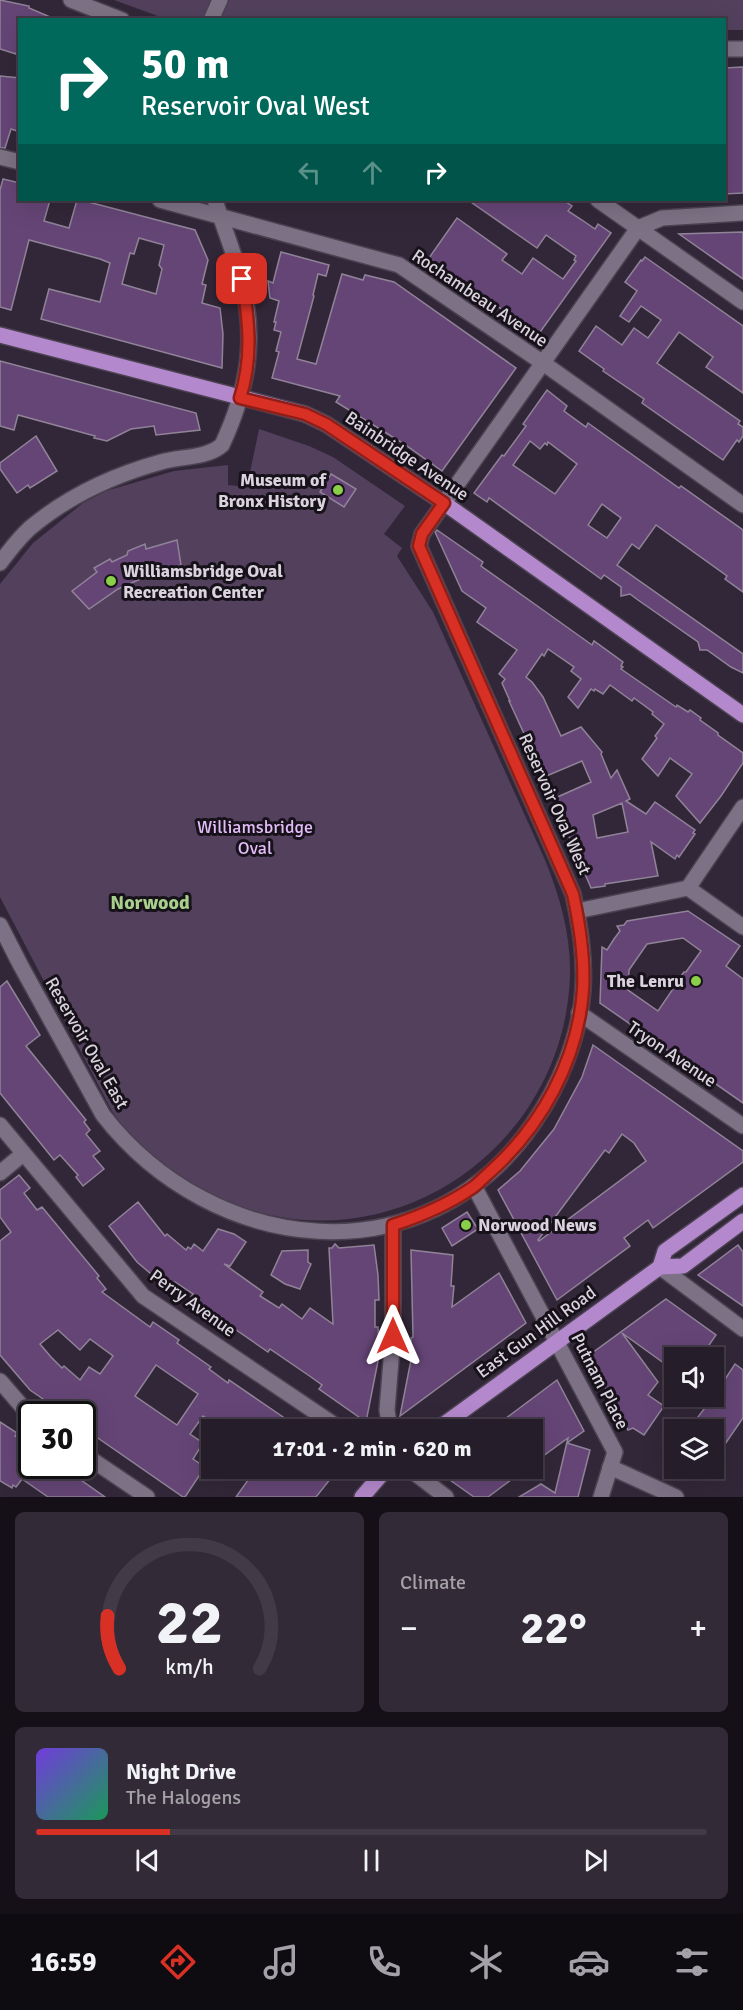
<!DOCTYPE html>
<meta charset="utf-8">
<style>
:root{--surface:#261d2a;--page:#322a36;--text:#f1f3f6;--muted:#a4a2a8;--line:#423b47;--accent:#d93025}
body{margin:0;font-family:Signika,sans-serif;background:var(--page);color:var(--text);height:100vh;display:flex;flex-direction:column;font-size:22px;white-space:nowrap}
*{box-sizing:border-box;margin:0}
p{font-size:20px;color:var(--muted)}
.icon{flex:none;width:33px;height:33px;fill:none;stroke:currentColor;stroke-width:2;stroke-linecap:round;stroke-linejoin:round}
.map{position:relative;height:1497px;overflow:hidden}
.details{display:flex;flex-direction:column;gap:15px;padding:15px;background:#151017;flex:1}
.details>*{flex:none}
.banner{position:absolute;left:18px;top:18px;width:708px;height:183px;border-radius:0px;box-shadow:0 6px 24px #0002,0 0 0 2px var(--line);background:#00695c;color:#fff;overflow:hidden}
.buttons{position:absolute;left:664px;top:1347px;display:grid;gap:12px}
.buttons a{display:grid;place-items:center;width:60px;height:60px;border-radius:0px;background:var(--surface);box-shadow:0 6px 24px #0002,0 0 0 2px var(--line);font-size:30px}
.speed{position:absolute;left:18px;top:1401px;display:flex;gap:12px;font-size:30px;font-weight:700;text-align:center}
.speed>*{display:grid;place-content:center;width:78px;height:78px;border-radius:50%;background:var(--surface);box-shadow:0 6px 24px #0002,0 0 0 2px var(--line);line-height:1}
.speed .limit{border:3px solid #111;border-radius:9px;background:#fff;color:#111}
.pin{position:absolute;display:grid;place-items:center;width:51px;height:51px;color:#fff;margin:-26px;border-radius:12px;box-shadow:0 3px 9px #0006}
.me{position:absolute;width:66px;margin:-33px;rotate:0deg;stroke-linejoin:round;filter:drop-shadow(0 0 4px #0008)}
.turn{display:flex;align-items:center;gap:21px;height:126px;padding:0 24px;font-size:27px}
.turn .icon{width:78px;height:78px;stroke-width:2.5}
.turn b{display:block;font-size:42px;line-height:51px}
.lanes{display:flex;align-items:center;height:57px;padding:0 24px;background:#0003;justify-content:center;gap:30px;direction:ltr}
.lanes .off{opacity:.35}
.big{font-size:45px;font-weight:800;line-height:1.1}
.details .tile{flex:1;display:flex;flex-direction:column;justify-content:center;gap:9px;min-width:0;padding:0 21px;border-radius:9px;background:var(--page)}
.details .dial{align-items:center;gap:0}
.dial svg{height:156px;overflow:visible;fill:none;stroke:var(--line);stroke-width:7;stroke-linecap:round;text-anchor:middle}
.dial text{fill:var(--text);stroke:none}
.song{display:flex;align-items:center;gap:18px}
.cover{width:72px;height:72px;border-radius:9px;background:linear-gradient(135deg,hsl(260 70% 55%),hsl(150 70% 35%))}
.played{height:6px;border-radius:3px;background:linear-gradient(90deg,var(--accent) 20%,var(--line) 20%)}
.keys{display:flex;justify-content:space-around;direction:ltr}
.heat{display:flex;justify-content:space-between;align-items:center;font-size:33px;direction:ltr}
.details .tiles{flex:1;display:grid;gap:15px;grid-template-columns:1fr 1fr}
.tile:last-child{grid-column:span 2}
.trip{position:absolute;left:201px;top:1419px;width:342px;height:60px;border-radius:0px;background:var(--surface);box-shadow:0 6px 24px #0002,0 0 0 2px var(--line);font-weight:800;line-height:60px;text-align:center}
.tab-bar{display:flex;height:96px;justify-content:space-around;align-items:center;background:#0f0c11;color:var(--muted)}
.tab-bar .icon{width:42px;height:42px}
.tab-bar .current{color:var(--accent)}
.tab-bar b{font-size:27px;color:var(--text)}
.map>svg:first-child{display:block}
</style>
<div class="map">
<svg width="743" height="1497" viewBox="0 0 743 1497">
<rect width="100%" height="100%" fill="#322738"/>
<g fill="#52405d">
<polygon points="114,0 743,0 743,30 725,30 724,20 166,19"/>
<path d="M259,429L309,446L333,457L405,506L384,534L402,548L397,556L433,612L545,860C560,897 571,935 570,975C565,1146 394,1266 233,1204C184,1185 142,1154 112,1111L0,897V584L33,543L83,503L106,491L174,471L228,465V485L247,487Z"/>
</g>
<g fill="#654576" stroke="#908398" stroke-width="1.5" fill-rule="evenodd">
<polygon points="0,0 29,6 29,8 57,20 20,20 20,42 16,54 0,49"/>
<polygon points="743,67 743,193 724,194 724,68"/>
<polygon points="0,76 20,78 20,132 11,129 5,148 0,148"/>
<path d="M3,179L20,183V200H50L44,221L69,228L77,200H81L195,230L208,260L202,284L206,285L202,303L220,308L223,334L222,368L41,319L49,289L100,302L110,263L100,259L29,240L11,310L0,307V190ZM139,238L164,245L159,265L162,269L156,294L122,284L130,253L134,254Z"/>
<polygon points="468,200 563,200 572,206 568,211 582,220 595,229 598,224 611,233 538,335 429,258 457,218 507,254 502,260 522,274 533,258 563,279 576,261 574,260 576,256 546,235 537,248"/>
<polygon points="743,232 743,279 679,234"/>
<polygon points="281,252 329,265 326,276 318,274 313,295 314,296 297,359 316,364 342,274 363,280 365,275 394,282 516,368 442,471 404,444 336,402 340,396 272,378 279,352 276,351 281,332 274,330 276,322 274,322 279,301 270,298 268,281 273,283"/>
<polygon points="645,257 743,326 743,393 706,367 713,357 679,332 657,363 740,421 738,424 743,427 743,436 739,442 737,440 723,460 642,403 644,399 603,371 604,369 579,351 596,326 622,345 634,328 648,338 661,320 641,306 629,322 620,316 637,291 625,282 641,260 642,261"/>
<polygon points="0,361 196,413 200,430 156,435 154,426 131,429 107,441 94,438 95,436 18,415 14,430 0,426"/>
<path d="M547,390L567,406L564,411L586,427L588,423L679,488L681,486L743,530V592L725,579L727,576L656,525L639,549L632,544L617,565L743,654V673L731,667L707,650H700L698,642L638,600L630,594L621,596V587L604,575L601,579L489,498L487,502L474,493L502,455L504,456L526,426L523,424ZM530,441L540,449L545,443L547,445L548,442L577,464L555,494L513,465ZM602,504L621,518L607,538L588,525Z"/>
<polygon points="36,436 57,471 30,488 28,485 17,493 0,469 0,463"/>
<polygon points="331,474 356,489 344,507 320,492"/>
<path d="M437,530L483,562L481,566L550,615L592,645L594,641L623,662L621,666L623,667L621,669L676,707L677,705L688,712L690,710L701,718L700,720L718,733V735L743,753V763L721,796L700,823L676,796L692,774L670,758L658,776L642,759L657,738L655,736L664,724L652,714L653,712L634,698L632,701L610,685L603,694L595,689L594,691L591,689L578,708L568,697L581,679L571,671L574,667L548,649L544,656L542,654L526,677L532,682L543,697L561,736L581,727L602,752L601,754L611,778L617,770L630,799L626,801L646,814L655,802L695,830L693,833L695,834L679,857L677,855L675,859L651,842L658,876L605,884V886L591,888L553,799L591,782L582,761L544,777L509,701H510L502,683L505,679L499,674L517,650L477,622L486,608L462,591L435,532ZM622,803L628,832L597,838L593,815Z"/>
<polygon points="177,540 181,565 156,572 118,589 89,609 72,591 97,572 94,568 110,559 112,562 127,555 128,551 145,544 146,549"/>
<path d="M688,911L740,946L726,966L743,979V1103L600,1003L602,947L607,950L614,939L620,931L617,926L624,925L627,921ZM683,938L701,951L686,972H684L676,983H671L673,989L658,1011L628,990L629,970L647,944Z"/>
<polygon points="7,981 40,1035 26,1046 86,1120 84,1122 90,1130 86,1134 100,1151 93,1156 104,1169 83,1186 76,1177 78,1175 60,1155 54,1160 0,1093 0,987"/>
<path d="M593,1045L743,1151V1162L653,1228L648,1220L624,1238L630,1246L557,1300L498,1190L520,1171L554,1129L582,1077ZM622,1134L634,1143L646,1161L539,1241L538,1240L605,1150L609,1153Z"/>
<path d="M19,1175L30,1188L24,1193L37,1210L42,1207L99,1276L97,1278L106,1289L102,1292L150,1327L153,1322L179,1340L177,1343L211,1367L209,1369L228,1383L229,1380L302,1430H224L203,1416L190,1434L203,1443L193,1459L205,1467L185,1497H183L85,1429L95,1414H65L30,1390L0,1355V1241L11,1232L0,1217V1190ZM58,1330L80,1350L90,1339L113,1356L100,1374L89,1367L80,1380L64,1366L62,1368L51,1357L40,1344ZM156,1365L198,1394L177,1425L135,1396Z"/>
<polygon points="138,1202 165,1236 167,1234 186,1250 188,1247 191,1249 194,1244 203,1251 218,1229 234,1234 246,1242 230,1266 224,1264 263,1292 260,1296 279,1308 282,1304 302,1319 310,1308 333,1324 329,1248 332,1248 335,1244 339,1248 374,1245 378,1275 379,1300 375,1300 375,1327 378,1327 379,1356 366,1422 319,1389 322,1385 311,1377 270,1349 268,1352 203,1307 204,1306 191,1297 193,1294 175,1282 172,1287 158,1277 157,1279 137,1262 109,1226"/>
<polygon points="467,1212 478,1229 452,1246 442,1228"/>
<polygon points="738,1245 743,1252 743,1306 698,1275"/>
<polygon points="308,1250 308,1262 311,1264 300,1289 285,1284 271,1275 282,1251"/>
<polygon points="411,1250 453,1255 451,1286 454,1286 452,1307 499,1273 526,1323 400,1416 411,1360 411,1338 413,1337"/>
<polygon points="666,1299 716,1335 705,1351 702,1349 694,1358 675,1358 675,1371 622,1333 658,1382 648,1395 664,1406 644,1435 633,1428 628,1430 588,1356"/>
<polygon points="735,1364 743,1370 743,1418 714,1460 714,1430 688,1430 714,1396"/>
<polygon points="557,1380 584,1431 567,1443 590,1450 578,1497 519,1497 541,1484 555,1493 568,1438 532,1464 532,1430 490,1430"/>
<polygon points="0,1422 17,1433 15,1436 28,1445 27,1447 32,1450 32,1466 61,1466 105,1497 48,1497 22,1479 16,1487 13,1485 12,1488 0,1481"/>
<polygon points="240,1468 339,1468 316,1497 236,1497 251,1476"/>
<polygon points="433,1468 527,1468 488,1497 474,1497"/>
</g>
<g fill="none" stroke-linecap="round" stroke-linejoin="round">
<g stroke="#4b4251" stroke-width="18">
<g id="minor">
<polyline points="71,0 122,20"/>
<polyline points="211,20 220,0"/>
<polyline points="724,49 743,49"/>
<polyline points="0,157 20,162"/>
<polyline points="160,200 399,265 543,363 743,505"/>
<polyline points="598,200 743,302"/>
<path d="M0,563C9,551 19,538 30,528C67,497 114,475 161,462C180,456 206,459 222,445C248,389 257,339 241,279C234,252 223,226 215,200"/>
<polyline points="688,888 743,807"/>
<polyline points="577,911 688,888 743,927"/>
<path d="M0,925L21,966L103,1115C213,1256 425,1281 533,1124C560,1085 580,1036 583,989C585,956 580,926 573,894L419,546L422,534L444,503L638,228L662,218L743,213"/>
<polyline points="579,1013 743,1126"/>
<polyline points="0,1125 143,1296 342,1430"/>
<polyline points="0,1173 23,1154"/>
<polyline points="474,1186 615,1452 601,1497"/>
<polyline points="660,1267 743,1329"/>
<polyline points="0,1381 32,1418"/>
<polyline points="390,1430 387,1410 393,1336 393,1225"/>
<polyline points="82,1453 147,1497"/>
<polyline points="610,1467 676,1497"/>
<polyline points="408,1468 446,1497"/>
</g>
</g>
<g stroke="#4b4251" stroke-width="18">
<g id="major">
<polyline points="0,335 305,414 326,424 444,503 743,715"/>
<polyline points="660,1267 665,1251 743,1195"/>
<polyline points="436,1430 660,1267 683,1266 743,1221"/>
<polyline points="362,1497 387,1468"/>
</g>
</g>
<use href="#minor" stroke="#7d7185" stroke-width="15"/>
<use href="#major" stroke="#b488cc" stroke-width="15"/>
</g>
<g fill="none" stroke-linecap="round" stroke-linejoin="round">
<g stroke="#8d1f18" stroke-width="15">
<path id="route" d="M242,279C249,320 253,358 240,398L305,414L326,424L444,503L422,534L419,546L573,894C580,926 585,957 583,990C578,1060 541,1127 489,1173C483,1178 478,1184 472,1188C447,1205 421,1216 393,1225V1336"/>
</g>
<use href="#route" stroke="#d93025" stroke-width="10"/>
</g>
<g fill="#89cf48" stroke="#17121a" stroke-width="2">
<circle cx="338" cy="490" r="6"/>
<circle cx="111" cy="581" r="6"/>
<circle cx="696" cy="981" r="6"/>
<circle cx="466" cy="1225" r="6"/>
</g>
<g text-anchor="middle" dominant-baseline="central" stroke-width="6" stroke-linejoin="round" paint-order="stroke">
<g font-size="18" fill="#dad3de" stroke="#17121a">
<text transform="translate(480 298) rotate(34)">Rochambeau Avenue</text>
<text transform="translate(407 456) rotate(34)">Bainbridge Avenue</text>
<text transform="translate(555 804) rotate(66)">Reservoir Oval West</text>
<text transform="translate(87 1043) rotate(60)">Reservoir Oval East</text>
<text transform="translate(672 1054) rotate(34)">Tryon Avenue</text>
<text transform="translate(193 1303) rotate(36)">Perry Avenue</text>
<text transform="translate(536 1332) rotate(-36)">East Gun Hill Road</text>
<text transform="translate(600 1381) rotate(63)">Putnam Place</text>
</g>
<g font-size="18" font-weight="bold" fill="#dad3de" stroke="#17121a" text-anchor="end">
<text x="326" y="480">Museum of<tspan x="326" dy="21">Bronx History</tspan></text>
<text x="123" y="571" text-anchor="start">Williamsbridge Oval<tspan x="123" dy="21">Recreation Center</tspan></text>
<text x="684" y="981">The Lenru</text>
<text x="478" y="1225" text-anchor="start">Norwood News</text>
</g>
<g font-size="18" fill="#e2bcf9" stroke="#17121a">
<text x="255" y="827">Williamsbridge<tspan x="255" dy="21">Oval</tspan></text>
</g>
<g font-size="20" font-weight="bold" fill="#a9cf8c" stroke="#17121a">
<text x="150" y="902">Norwood</text>
</g>
</g>
</svg>
<div class="buttons">
<a><svg class="icon" aria-label="sound" viewBox="0 0 24 24"><path d="M4 9h4l5-4v14l-5-4H4zM17 9q2 3 0 6"/></svg></a>
<a><svg class="icon" aria-label="layers" viewBox="0 0 24 24"><path d="M12 4l9 5-9 5-9-5zM3 14l9 5 9-5"/></svg></a>
</div>
<div class="speed"><div class="limit">30</div></div>
<div class="pin" style="left:242px;top:279px;background:#d93025"><svg class="icon" aria-label="arrive" viewBox="0 0 24 24"><path d="M6 21V4h12l-3 4 3 4H6"/></svg></div>
<svg class="me" style="left:393px;top:1336px" viewBox="-20 -20 40 40"><path d="M0-17L14 15 0 8-14 15z" fill="#d93025" stroke="#fff" stroke-width="4"/></svg>
<div class="trip">17:01 · 2 min · 620 m</div>
<div class="banner">
<div class="turn"><svg class="icon" aria-label="right" viewBox="0 0 24 24"><path d="M7 20v-9h11M14 6l5 5-5 5"/></svg><div><b>50 m</b>Reservoir Oval West</div></div>
<div class="lanes"><svg class="icon off" aria-label="left" viewBox="0 0 24 24"><path d="M17 20v-9H6M10 6l-5 5 5 5"/></svg><svg class="icon off" aria-label="ahead" viewBox="0 0 24 24"><path d="M12 20V5M6 11l6-6 6 6"/></svg><svg class="icon" aria-label="right" viewBox="0 0 24 24"><path d="M7 20v-9h11M14 6l5 5-5 5"/></svg></div>
</div>
</div>
<section class="details">
<div class="tiles">
<div class="tile dial"><svg viewBox="0 0 100 80">
<path d="M14 69A42 42 0 1 1 86 69"/>
<path d="M14 69A42 42 0 0 1 8 42" stroke="#d93025"/>
<text x="50" y="56" font-size="32" font-weight="700">22</text>
<text x="50" y="72" font-size="11">km/h</text>
</svg></div>
<div class="tile"><p>Climate</p>
<div class="heat"><a>−</a><b class="big">22°</b><a>+</a></div>
</div>
<div class="tile">
<div class="song"><i class="cover"></i><div><b>Night Drive</b><p>The Halogens</p></div></div>
<div class="played"></div>
<div class="keys"><svg class="icon" aria-label="previous" viewBox="0 0 24 24"><path d="M18 5L8 12l10 7zM5 5v14"/></svg><svg class="icon" aria-label="pause" viewBox="0 0 24 24"><path d="M8 5v14M16 5v14"/></svg><svg class="icon" aria-label="next" viewBox="0 0 24 24"><path d="M6 5l10 7-10 7zM19 5v14"/></svg></div>
</div>
</div>
</section>
<nav class="tab-bar">
<b>16:59</b>
<svg class="icon current" aria-label="directions" viewBox="0 0 24 24"><path d="M12 3l9 9-9 9-9-9zM9 14v-3h6M13 9l2 2-2 2"/></svg>
<svg class="icon" aria-label="music" viewBox="0 0 24 24"><path d="M9 18V5l10-2v13"/><circle cx="6" cy="18" r="3"/><circle cx="16" cy="16" r="3"/></svg>
<svg class="icon" aria-label="phone" viewBox="0 0 24 24"><path d="M5 4h4l2 5-3 2q2 4 5 5l2-3 5 2v4C11 20 4 13 5 4z"/></svg>
<svg class="icon" aria-label="climate" viewBox="0 0 24 24"><path d="M12 3v18M4 7l16 10M4 17L20 7"/></svg>
<svg class="icon" aria-label="car" viewBox="0 0 24 24"><path d="M5 17H2v-5l4-1 3-4h7l3 4 3 1v5h-3M9 17h6M6 11h13"/><circle cx="7" cy="17" r="2"/><circle cx="17" cy="17" r="2"/></svg>
<svg class="icon" aria-label="filters" viewBox="0 0 24 24"><path d="M4 7h16M4 17h16"/><circle cx="9" cy="7" r="2"/><circle cx="15" cy="17" r="2"/></svg>
</nav>
